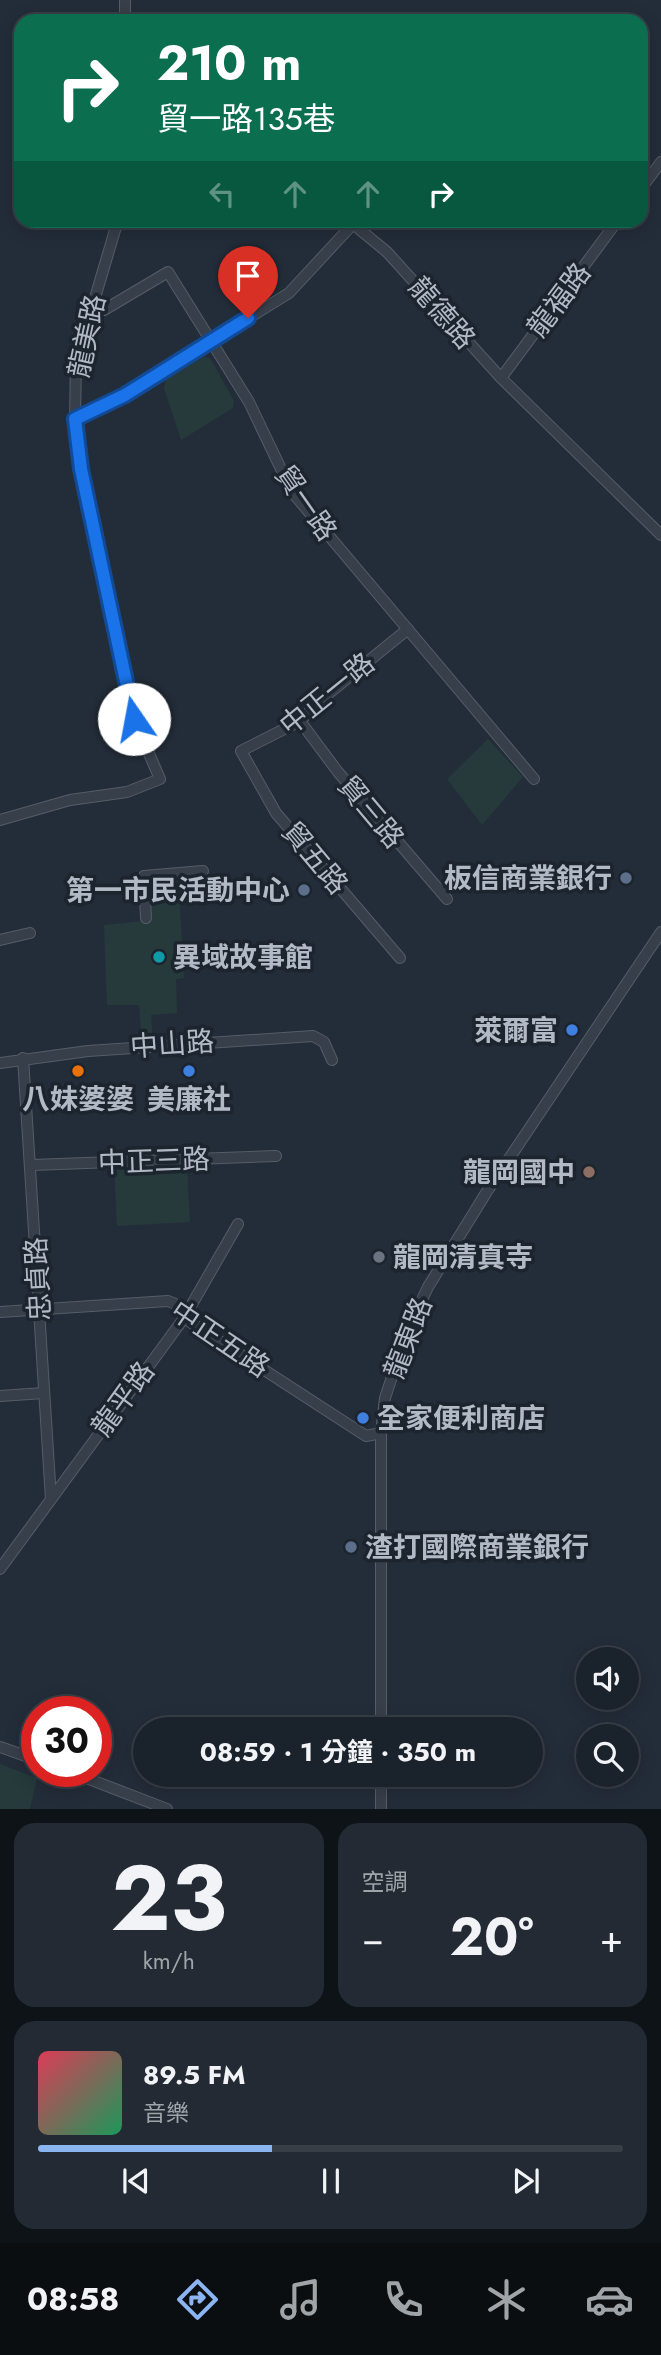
<!DOCTYPE html>
<html lang="zh-TW">
<meta charset="utf-8">
<style>
:root{--surface:#1a222b;--page:#232a33;--text:#f1f3f6;--muted:#9fa4a9;--line:#383f47;--accent:#8bb5f1}
body{margin:0;font-family:Jost,"Noto Sans TC",sans-serif;background:var(--page);color:var(--text);height:100vh;display:flex;flex-direction:column;font-size:26px;white-space:nowrap}
*{box-sizing:border-box;margin:0}
p{font-size:23px;color:var(--muted)}
.icon{flex:none;width:38px;height:38px;fill:none;stroke:currentColor;stroke-width:2;stroke-linecap:round;stroke-linejoin:round}
.map{position:relative;height:1809px;overflow:hidden}
.drawer{display:flex;flex-direction:column;gap:14px;padding:14px;background:#0e1318;flex:1}
.drawer>*{flex:none}
.banner{position:absolute;left:14px;top:14px;width:634px;height:214px;border-radius:21px;box-shadow:0 4px 18px #0003,0 0 0 2px var(--line);background:#0b6e4f;color:#fff;overflow:hidden}
.tools{position:absolute;left:576px;top:1647px;display:grid;gap:14px}
.tools a{display:grid;place-items:center;width:63px;height:63px;border-radius:50%;background:var(--surface);box-shadow:0 4px 18px #0003,0 0 0 2px var(--line);font-size:35px}
.speed{position:absolute;left:21px;top:1696px;display:flex;gap:14px;font-size:35px;font-weight:700;text-align:center}
.speed>*{display:grid;place-content:center;width:91px;height:91px;border-radius:50%;background:var(--surface);box-shadow:0 4px 18px #0003,0 0 0 2px var(--line);line-height:1}
.speed .limit{border:10px solid #d22;background:#fff;color:#111}
.pin{position:absolute;display:grid;place-items:center;width:60px;height:60px;color:#fff;margin:-72px -30px;border-radius:50% 50% 50% 0;rotate:-45deg;box-shadow:0 0 7px #0007}
.pin .icon{rotate:45deg}
.me{position:absolute;width:77px;margin:-38px;rotate:348deg;stroke-linejoin:round;filter:drop-shadow(0 0 5px #0008)}
.turn{display:flex;align-items:center;gap:24px;height:147px;padding:0 28px;font-size:32px}
.turn .icon{width:91px;height:91px;stroke-width:2.5}
.turn b{display:block;font-size:49px;line-height:60px}
.lanes{display:flex;align-items:center;height:66px;padding:0 28px;background:#0003;justify-content:center;gap:35px;direction:ltr}
.lanes .off{opacity:.35}
.big{font-size:52px;font-weight:700;line-height:1.1}
.drawer .card{flex:1;display:flex;flex-direction:column;justify-content:center;gap:10px;min-width:0;padding:0 24px;border-radius:21px;background:var(--page)}
.drawer .dial{align-items:center;gap:0}
.dial b{font-size:91px;line-height:1}
.song{display:flex;align-items:center;gap:21px}
.cover{width:84px;height:84px;border-radius:10px;background:linear-gradient(135deg,hsl(350 70% 55%),hsl(150 70% 35%))}
.played{height:7px;border-radius:4px;background:linear-gradient(90deg,var(--accent) 40%,var(--line) 40%)}
.keys{display:flex;justify-content:space-around;direction:ltr}
.heat{display:flex;justify-content:space-between;align-items:center;font-size:38px;direction:ltr}
.drawer .tiles{flex:1;display:grid;gap:14px;grid-template-columns:1fr 1fr}
.card:last-child{grid-column:span 2}
.trip{position:absolute;left:133px;top:1717px;width:410px;height:70px;border-radius:35px;background:var(--surface);box-shadow:0 4px 18px #0003,0 0 0 2px var(--line);font-weight:700;line-height:70px;text-align:center}
.tabs{display:flex;height:112px;justify-content:space-around;align-items:center;background:#0a0e11;color:var(--muted)}
.tabs .icon{width:49px;height:49px}
.tabs .active{color:var(--accent)}
.tabs b{font-size:32px;color:var(--text)}
.map>svg:first-child{display:block}
</style>
<div class="map">
<svg width="661" height="1809" viewBox="0 0 661 1809">
<rect width="100%" height="100%" fill="#232d39"/>
<g fill="#263a3b">
<polygon points="204,357 210,358 234,401 233,408 181,440 164,388 166,379"/>
<polygon points="488,739 523,777 482,825 447,779"/>
<polygon points="141,871 178,871 184,978 176,979 177,1013 151,1015 153,1042 142,1043 139,1005 107,1005 104,925 142,921"/>
<polygon points="187,1167 190,1222 117,1226 114,1170"/>
<polygon points="0,1764 37,1778 30,1809 0,1809"/>
</g>
<g fill="none" stroke-linecap="round" stroke-linejoin="round">
<g stroke="#555d67" stroke-width="12">
<g id="minor">
<polyline points="125,0 125,21"/>
<polyline points="640,190 661,162"/>
<polyline points="90,308 104,310 168,272 249,402 292,492 534,779"/>
<polyline points="501,378 618,220"/>
<polyline points="75,419 125,395 289,293 353,224 387,252 501,378 661,535"/>
<polyline points="300,721 338,772 447,899"/>
<polyline points="0,820 70,800 127,792 160,779 134,719 81,469 75,419 76,362 118,220"/>
<polyline points="146,918 144,876 203,871"/>
<polyline points="0,940 30,933"/>
<polyline points="400,958 276,813 241,751 300,721 323,698 408,629"/>
<polyline points="23,1058 51,1499"/>
<polyline points="0,1063 88,1051 313,1036 324,1042 332,1060"/>
<polyline points="32,1165 276,1156"/>
<polyline points="0,1312 168,1301 178,1305 184,1318 366,1436 381,1433"/>
<polyline points="0,1396 44,1393"/>
<polyline points="0,1569 184,1318 238,1224"/>
<polyline points="381,1729 381,1433 385,1398 407,1331 428,1287 486,1193 661,932"/>
<polyline points="0,1747 37,1760"/>
<polyline points="68,1771 167,1809"/>
<polyline points="381,1774 381,1809"/>
</g>
</g>
<use href="#minor" stroke="#373f4a" stroke-width="10"/>
</g>
<g fill="none" stroke-linecap="round" stroke-linejoin="round">
<g stroke="#114b97" stroke-width="18">
<polyline id="route" points="134,719 81,469 75,419 125,395 248,318"/>
</g>
<use href="#route" stroke="#1a73e8" stroke-width="12"/>
</g>
<g fill="#5c6f8a" stroke="#1c242e" stroke-width="2.5">
<circle cx="626" cy="878" r="7"/>
<circle cx="304" cy="890" r="7"/>
<circle cx="351" cy="1547" r="7"/>
</g>
<circle fill="#0f9aa8" stroke="#1c242e" stroke-width="2.5" cx="159" cy="957" r="7"/>
<g fill="#3f7fe0" stroke="#1c242e" stroke-width="2.5">
<circle cx="572" cy="1030" r="7"/>
<circle cx="189" cy="1071" r="7"/>
<circle cx="363" cy="1418" r="7"/>
</g>
<circle fill="#e8710a" stroke="#1c242e" stroke-width="2.5" cx="78" cy="1071" r="7"/>
<circle fill="#8d6e63" stroke="#1c242e" stroke-width="2.5" cx="589" cy="1172" r="7"/>
<circle fill="#6b7280" stroke="#1c242e" stroke-width="2.5" cx="379" cy="1257" r="7"/>
<g text-anchor="middle" dominant-baseline="central" stroke-width="7" stroke-linejoin="round" paint-order="stroke">
<g font-size="28" fill="#b2bac5" stroke="#1c242e">
<text transform="translate(559 300) rotate(-53)">龍福路</text>
<text transform="translate(442 313) rotate(49)">龍德路</text>
<text transform="translate(87 336) rotate(-78)">龍美路</text>
<text transform="translate(306 503) rotate(55)">貿一路</text>
<text transform="translate(327 694) rotate(-39)">中正一路</text>
<text transform="translate(371 812) rotate(50)">貿三路</text>
<text transform="translate(315 858) rotate(50)">貿五路</text>
<text transform="translate(172 1044) rotate(-4)">中山路</text>
<text transform="translate(154 1161) rotate(-2)">中正三路</text>
<text transform="translate(38 1279) rotate(-93)">忠貞路</text>
<text transform="translate(408 1338) rotate(-69)">龍東路</text>
<text transform="translate(220 1339) rotate(34)">中正五路</text>
<text transform="translate(123 1399) rotate(-54)">龍平路</text>
</g>
<g font-size="28" font-weight="bold" fill="#b2bac5" stroke="#1c242e" text-anchor="end">
<text x="612" y="878">板信商業銀行</text>
<text x="290" y="890">第一市民活動中心</text>
<text x="173" y="957" text-anchor="start">異域故事館</text>
<text x="558" y="1030">萊爾富</text>
<text x="78" y="1099" text-anchor="middle">八妹婆婆</text>
<text x="189" y="1099" text-anchor="middle">美廉社</text>
<text x="575" y="1172">龍岡國中</text>
<text x="393" y="1257" text-anchor="start">龍岡清真寺</text>
<text x="377" y="1418" text-anchor="start">全家便利商店</text>
<text x="365" y="1547" text-anchor="start">渣打國際商業銀行</text>
</g>
</g>
</svg>
<div class="tools">
<a><svg class="icon" aria-label="sound" viewBox="0 0 24 24"><path d="M4 9h4l5-4v14l-5-4H4zM17 9q2 3 0 6"/></svg></a>
<a><svg class="icon" aria-label="search" viewBox="0 0 24 24"><circle cx="10" cy="10" r="6"/><path d="M15 15l6 6"/></svg></a>
</div>
<div class="speed"><div class="limit">30</div></div>
<div class="pin" style="left:248px;top:318px;background:#d93025"><svg class="icon" aria-label="arrive" viewBox="0 0 24 24"><path d="M6 21V4h12l-3 4 3 4H6"/></svg></div>
<svg class="me" style="left:134px;top:719px" viewBox="-20 -20 40 40"><circle r="19" fill="#fff"/><path d="M0-13L10 11 0 6-10 11z" fill="#1a73e8"/></svg>
<div class="trip">08:59 · 1 分鐘 · 350 m</div>
<div class="banner">
<div class="turn"><svg class="icon" aria-label="right" viewBox="0 0 24 24"><path d="M7 20v-9h11M14 6l5 5-5 5"/></svg><div><b>210 m</b>貿一路135巷</div></div>
<div class="lanes"><svg class="icon off" aria-label="left" viewBox="0 0 24 24"><path d="M17 20v-9H6M10 6l-5 5 5 5"/></svg><svg class="icon off" aria-label="ahead" viewBox="0 0 24 24"><path d="M12 20V5M6 11l6-6 6 6"/></svg><svg class="icon off" aria-label="ahead" viewBox="0 0 24 24"><path d="M12 20V5M6 11l6-6 6 6"/></svg><svg class="icon" aria-label="right" viewBox="0 0 24 24"><path d="M7 20v-9h11M14 6l5 5-5 5"/></svg></div>
</div>
</div>
<section class="drawer">
<div class="tiles">
<div class="card dial"><b>23</b><p>km/h</p></div>
<div class="card"><p>空調</p>
<div class="heat"><a>−</a><b class="big">20°</b><a>+</a></div>
</div>
<div class="card">
<div class="song"><i class="cover"></i><div><b>89.5 FM</b><p>音樂</p></div></div>
<div class="played"></div>
<div class="keys"><svg class="icon" aria-label="previous" viewBox="0 0 24 24"><path d="M18 5L8 12l10 7zM5 5v14"/></svg><svg class="icon" aria-label="pause" viewBox="0 0 24 24"><path d="M8 5v14M16 5v14"/></svg><svg class="icon" aria-label="next" viewBox="0 0 24 24"><path d="M6 5l10 7-10 7zM19 5v14"/></svg></div>
</div>
</div>
</section>
<nav class="tabs">
<b>08:58</b>
<svg class="icon active" aria-label="directions" viewBox="0 0 24 24"><path d="M12 3l9 9-9 9-9-9zM9 14v-3h6M13 9l2 2-2 2"/></svg>
<svg class="icon" aria-label="music" viewBox="0 0 24 24"><path d="M9 18V5l10-2v13"/><circle cx="6" cy="18" r="3"/><circle cx="16" cy="16" r="3"/></svg>
<svg class="icon" aria-label="phone" viewBox="0 0 24 24"><path d="M5 4h4l2 5-3 2q2 4 5 5l2-3 5 2v4C11 20 4 13 5 4z"/></svg>
<svg class="icon" aria-label="climate" viewBox="0 0 24 24"><path d="M12 3v18M4 7l16 10M4 17L20 7"/></svg>
<svg class="icon" aria-label="car" viewBox="0 0 24 24"><path d="M5 17H2v-5l4-1 3-4h7l3 4 3 1v5h-3M9 17h6M6 11h13"/><circle cx="7" cy="17" r="2"/><circle cx="17" cy="17" r="2"/></svg>
</nav>
